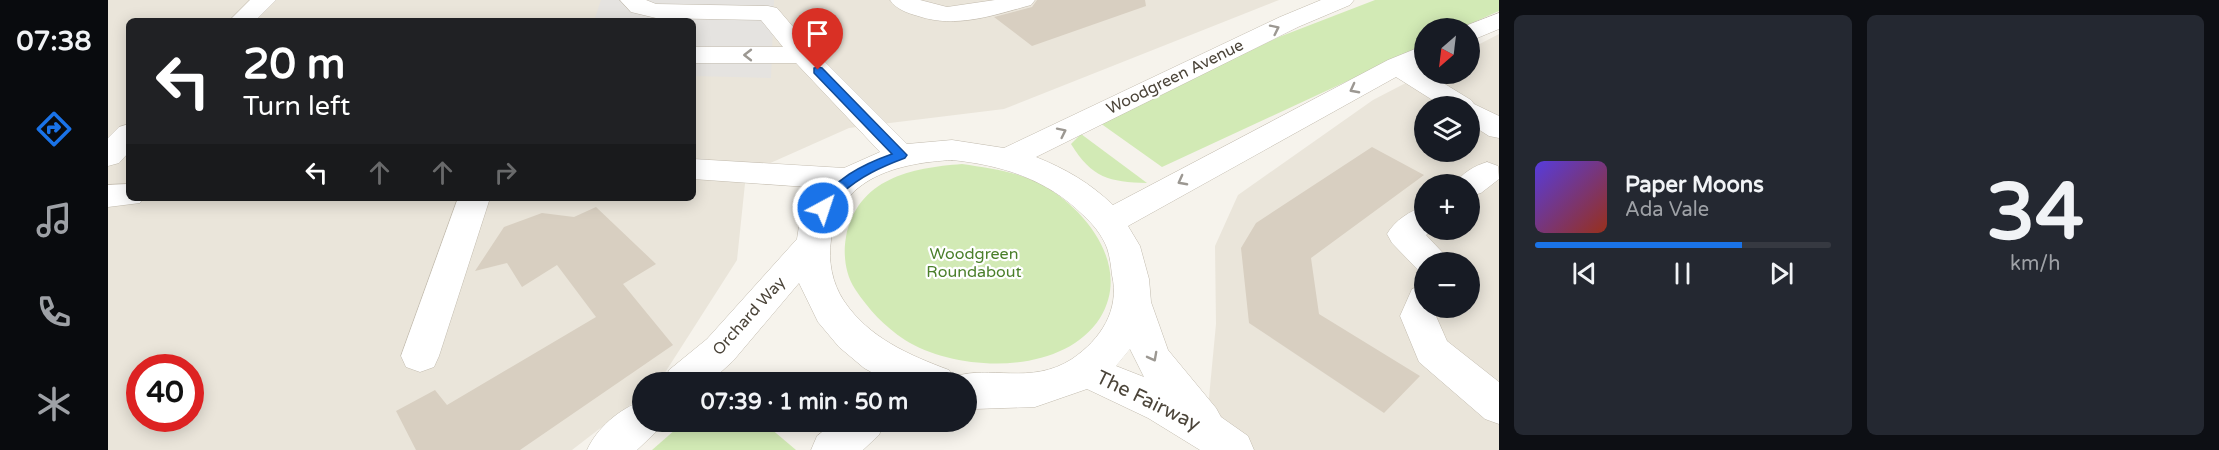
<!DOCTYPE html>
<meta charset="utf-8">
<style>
:root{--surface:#171b24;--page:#242831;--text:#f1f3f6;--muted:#9ea1a6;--line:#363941;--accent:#1a73e8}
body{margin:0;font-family:"Varela Round",sans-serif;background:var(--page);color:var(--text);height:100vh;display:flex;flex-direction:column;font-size:22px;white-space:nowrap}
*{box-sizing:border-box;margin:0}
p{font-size:20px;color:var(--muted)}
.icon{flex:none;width:33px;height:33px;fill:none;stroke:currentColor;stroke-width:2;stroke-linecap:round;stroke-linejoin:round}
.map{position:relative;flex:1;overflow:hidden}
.panel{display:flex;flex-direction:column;gap:15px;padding:15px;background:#0d0f14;width:720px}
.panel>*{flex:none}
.hud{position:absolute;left:18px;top:18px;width:570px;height:183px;border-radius:9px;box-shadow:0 3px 15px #0003;background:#202124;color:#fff;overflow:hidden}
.needle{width:39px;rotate:208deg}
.tools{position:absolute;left:1306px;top:18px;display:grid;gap:12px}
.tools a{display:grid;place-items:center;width:66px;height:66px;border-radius:50%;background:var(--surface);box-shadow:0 3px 15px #0003;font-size:30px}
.speed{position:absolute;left:18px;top:354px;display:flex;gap:12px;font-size:30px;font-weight:700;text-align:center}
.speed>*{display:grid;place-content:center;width:78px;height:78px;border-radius:50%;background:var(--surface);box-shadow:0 3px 15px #0003;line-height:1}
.speed .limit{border:9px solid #d22;background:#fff;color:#111}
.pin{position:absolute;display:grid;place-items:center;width:51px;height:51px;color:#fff;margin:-62px -26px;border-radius:50% 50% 50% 0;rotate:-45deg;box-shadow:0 0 6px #0007}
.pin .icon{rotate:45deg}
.me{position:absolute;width:66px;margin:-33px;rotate:40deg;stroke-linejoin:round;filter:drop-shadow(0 0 4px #0008)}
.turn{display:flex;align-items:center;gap:21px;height:126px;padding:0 18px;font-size:27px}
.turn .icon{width:78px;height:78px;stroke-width:2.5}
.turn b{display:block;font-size:42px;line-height:51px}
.lanes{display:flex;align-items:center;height:57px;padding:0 18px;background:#0003;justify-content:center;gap:30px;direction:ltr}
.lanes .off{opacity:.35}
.panel .widget{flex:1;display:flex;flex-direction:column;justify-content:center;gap:9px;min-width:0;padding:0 21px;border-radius:9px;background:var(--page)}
.panel .dial{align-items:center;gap:0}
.dial b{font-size:78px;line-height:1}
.song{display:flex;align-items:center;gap:18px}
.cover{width:72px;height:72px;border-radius:9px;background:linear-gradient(135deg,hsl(250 70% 55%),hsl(10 70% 35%))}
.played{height:6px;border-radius:3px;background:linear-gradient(90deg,var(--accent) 70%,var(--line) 70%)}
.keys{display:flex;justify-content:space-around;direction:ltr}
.panel .tiles{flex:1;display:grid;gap:15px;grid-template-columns:repeat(2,1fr)}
.trip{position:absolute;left:524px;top:372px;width:345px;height:60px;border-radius:30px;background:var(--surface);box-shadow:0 3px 15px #0003;font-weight:800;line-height:60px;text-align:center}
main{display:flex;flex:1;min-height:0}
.dock{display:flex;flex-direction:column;width:108px;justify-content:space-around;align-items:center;background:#090b0e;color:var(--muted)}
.dock .icon{width:42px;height:42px}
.dock .selected{color:var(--accent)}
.dock b{font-size:27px;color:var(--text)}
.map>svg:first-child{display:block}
</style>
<main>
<nav class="dock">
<b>07:38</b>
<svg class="icon selected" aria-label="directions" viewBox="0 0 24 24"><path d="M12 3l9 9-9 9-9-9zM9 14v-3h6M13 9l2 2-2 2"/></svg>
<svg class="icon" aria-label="music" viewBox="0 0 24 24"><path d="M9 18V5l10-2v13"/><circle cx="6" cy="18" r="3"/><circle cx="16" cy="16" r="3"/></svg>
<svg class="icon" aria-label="phone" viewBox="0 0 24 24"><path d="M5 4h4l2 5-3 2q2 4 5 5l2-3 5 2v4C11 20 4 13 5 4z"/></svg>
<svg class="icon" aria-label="climate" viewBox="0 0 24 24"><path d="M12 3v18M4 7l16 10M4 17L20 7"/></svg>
</nav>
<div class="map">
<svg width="1391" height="450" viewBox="0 0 1391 450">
<rect width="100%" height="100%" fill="#f6f3ec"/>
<g fill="#eae5da" fill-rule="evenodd">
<path d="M0,0H1171L896,109L741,128L638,174L629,260L551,382H534V396L464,450H0ZM21,21H585V198H21ZM32,368H82V418H32Z"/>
<path d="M1391,34V450H1096L1108,324L1107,246L1130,195L1265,100L1317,73L1362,74V49ZM1317,106H1362V152H1317ZM1317,184H1362V230H1317ZM1317,262H1362V308H1317Z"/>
</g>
<g fill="#d2eab5">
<polygon points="1267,0 1391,0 1391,11 1353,28 1317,28 1317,45 1054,167 992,123 1171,37"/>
<path d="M973,134L1039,183C1001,182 984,178 963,144Z"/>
<path d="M854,164C880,168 905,171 929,182C975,205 1025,265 992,318C955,376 850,373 797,340C776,326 761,310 747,289C737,274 735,253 738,237C750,178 803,168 854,164Z"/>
<polygon points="576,422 655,422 688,450 544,450"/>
</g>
<polygon fill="#e5e3e0" points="493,0 666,0 663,78 585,76 585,21 486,21"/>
<g fill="#d8cfc1">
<polygon points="929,0 1037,0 1038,6 924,46 886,17 924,7"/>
<polygon points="1264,147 1316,175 1203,258 1211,314 1312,376 1276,413 1141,323 1133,248 1148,223"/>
<polygon points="488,207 548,264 515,284 565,345 412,450 308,450 288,411 327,390 339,405 488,317 449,265 414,287 399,263 367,271 396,227 434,213 466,217"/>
</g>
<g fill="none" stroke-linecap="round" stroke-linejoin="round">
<g stroke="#c2bbae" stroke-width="1">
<g id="minor">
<polygon points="142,0 168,0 147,21 121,21"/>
<path d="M512,0H538L548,4L660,6L669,8L704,49L799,144L844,140L896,148L1172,17L1213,0H1246L1242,5L1190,27L928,157C958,169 982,183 1005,205L1280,60L1317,45V63L1309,67L1363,100L1366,104L1391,116V138L1381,136L1362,124V106H1334L1288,77L1020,226L1032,246L1041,279L1043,302L1060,350L1108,408L1113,417L1140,436L1146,450H1092L1040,418L979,389L927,407L867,409L858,407V382H781L756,368L731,347L710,322L691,283L625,361L602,382H556L561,370L599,339L689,239L691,226L713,188L585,179V159L736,168L772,152L688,63H585V47H675L653,20L548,18L523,12ZM844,160C893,165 939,179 975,215C985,224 994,235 999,248C1002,257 1003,266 1004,275C1012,310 993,339 964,359C922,386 882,364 845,377L841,370C801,355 761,338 736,301C724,283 720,261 723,240C730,177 791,163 844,160ZM1022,349L1036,377L1008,366Z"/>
<path d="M782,0H812L839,7L887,0H927L923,5C886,15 848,29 810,16C799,13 788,9 782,0Z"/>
<polygon points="1391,13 1391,29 1362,41 1362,28 1352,28"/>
<polygon points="21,124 21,152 11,163 0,166 0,138 11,127"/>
<path d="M1379,162L1390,166L1391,179L1373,193L1362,196V184H1347C1354,173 1366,166 1379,162Z"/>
<polygon points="21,184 21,198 35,198 32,203 0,207 0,185"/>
<polygon points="350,198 382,198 331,356 326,367 312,372 298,367 293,356"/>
<path d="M1317,206V230H1325L1318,235L1335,253L1340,262H1317V273L1311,271L1284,243L1279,234C1287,220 1302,211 1317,206Z"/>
<polygon points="1317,285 1317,308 1332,308 1328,316 1339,341 1391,382 1391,424 1377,419 1311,362 1292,316 1304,289"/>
<path d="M534,401V422H553L548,432L529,450H479C489,428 511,409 534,401Z"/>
<polygon points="727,422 777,422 771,435 755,450 703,450 709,436"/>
</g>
</g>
<use href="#minor" fill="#fff" fill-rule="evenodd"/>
</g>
<defs><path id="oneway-chevron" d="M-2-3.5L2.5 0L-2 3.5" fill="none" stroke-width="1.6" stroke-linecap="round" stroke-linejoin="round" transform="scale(1.5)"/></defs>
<g stroke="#9c9892">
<use href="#oneway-chevron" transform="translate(1167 29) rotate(-26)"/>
<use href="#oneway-chevron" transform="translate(640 55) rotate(180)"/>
<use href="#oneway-chevron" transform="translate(1246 89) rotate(152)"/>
<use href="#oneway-chevron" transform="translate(954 132) rotate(-26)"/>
<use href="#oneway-chevron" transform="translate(1074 181) rotate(152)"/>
<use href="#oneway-chevron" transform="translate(1045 357) rotate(62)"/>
</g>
<path fill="#1a73e8" stroke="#114b97" stroke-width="1.5" d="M710,67L714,68L799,155L797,158C773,167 753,176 734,193C727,200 723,215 710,212L708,208C726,179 753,165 784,154L706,73V68Z"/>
<g text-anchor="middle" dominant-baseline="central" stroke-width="4.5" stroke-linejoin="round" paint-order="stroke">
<g font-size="16" fill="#4b4439" stroke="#fff">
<text transform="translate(1067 77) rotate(-26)">Woodgreen Avenue</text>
<text transform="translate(641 316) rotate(-48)">Orchard Way</text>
</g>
<g font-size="16" fill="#4a7f2a" stroke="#fff">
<text x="866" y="254">Woodgreen<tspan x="866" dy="18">Roundabout</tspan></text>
</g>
<g font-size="20" fill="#4b4439" stroke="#fff">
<text transform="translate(1040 401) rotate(26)">The Fairway</text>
</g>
</g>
</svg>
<div class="tools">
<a><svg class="needle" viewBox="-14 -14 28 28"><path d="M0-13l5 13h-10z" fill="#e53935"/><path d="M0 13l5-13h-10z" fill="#9ea1a6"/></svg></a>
<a><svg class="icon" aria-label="layers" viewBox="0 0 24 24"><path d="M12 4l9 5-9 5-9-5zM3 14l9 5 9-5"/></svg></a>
<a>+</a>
<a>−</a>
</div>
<div class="speed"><div class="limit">40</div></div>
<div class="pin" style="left:710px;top:70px;background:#d93025"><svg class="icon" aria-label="arrive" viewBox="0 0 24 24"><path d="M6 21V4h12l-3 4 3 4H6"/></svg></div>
<svg class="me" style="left:715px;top:208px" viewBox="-20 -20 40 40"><circle r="17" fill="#1a73e8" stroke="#fff" stroke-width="3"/><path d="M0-11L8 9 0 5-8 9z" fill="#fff"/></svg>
<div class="trip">07:39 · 1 min · 50 m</div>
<div class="hud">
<div class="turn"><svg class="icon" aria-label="left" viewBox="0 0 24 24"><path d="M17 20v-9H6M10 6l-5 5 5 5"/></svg><div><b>20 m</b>Turn left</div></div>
<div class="lanes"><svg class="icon" aria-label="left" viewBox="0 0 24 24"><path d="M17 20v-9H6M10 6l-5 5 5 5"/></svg><svg class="icon off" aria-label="ahead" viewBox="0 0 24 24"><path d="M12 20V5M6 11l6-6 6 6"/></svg><svg class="icon off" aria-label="ahead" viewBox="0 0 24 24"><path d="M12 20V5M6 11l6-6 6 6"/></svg><svg class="icon off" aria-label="right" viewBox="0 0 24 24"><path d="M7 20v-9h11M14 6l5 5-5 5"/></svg></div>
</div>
</div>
<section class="panel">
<div class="tiles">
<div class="widget">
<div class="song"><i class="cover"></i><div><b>Paper Moons</b><p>Ada Vale</p></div></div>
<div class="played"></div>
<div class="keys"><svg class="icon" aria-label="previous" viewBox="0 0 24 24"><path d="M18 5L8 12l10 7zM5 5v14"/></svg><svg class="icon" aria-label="pause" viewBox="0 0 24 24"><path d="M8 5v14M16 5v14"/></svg><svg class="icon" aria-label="next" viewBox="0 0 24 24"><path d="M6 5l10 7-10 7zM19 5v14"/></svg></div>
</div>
<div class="widget dial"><b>34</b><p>km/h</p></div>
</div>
</section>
</main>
